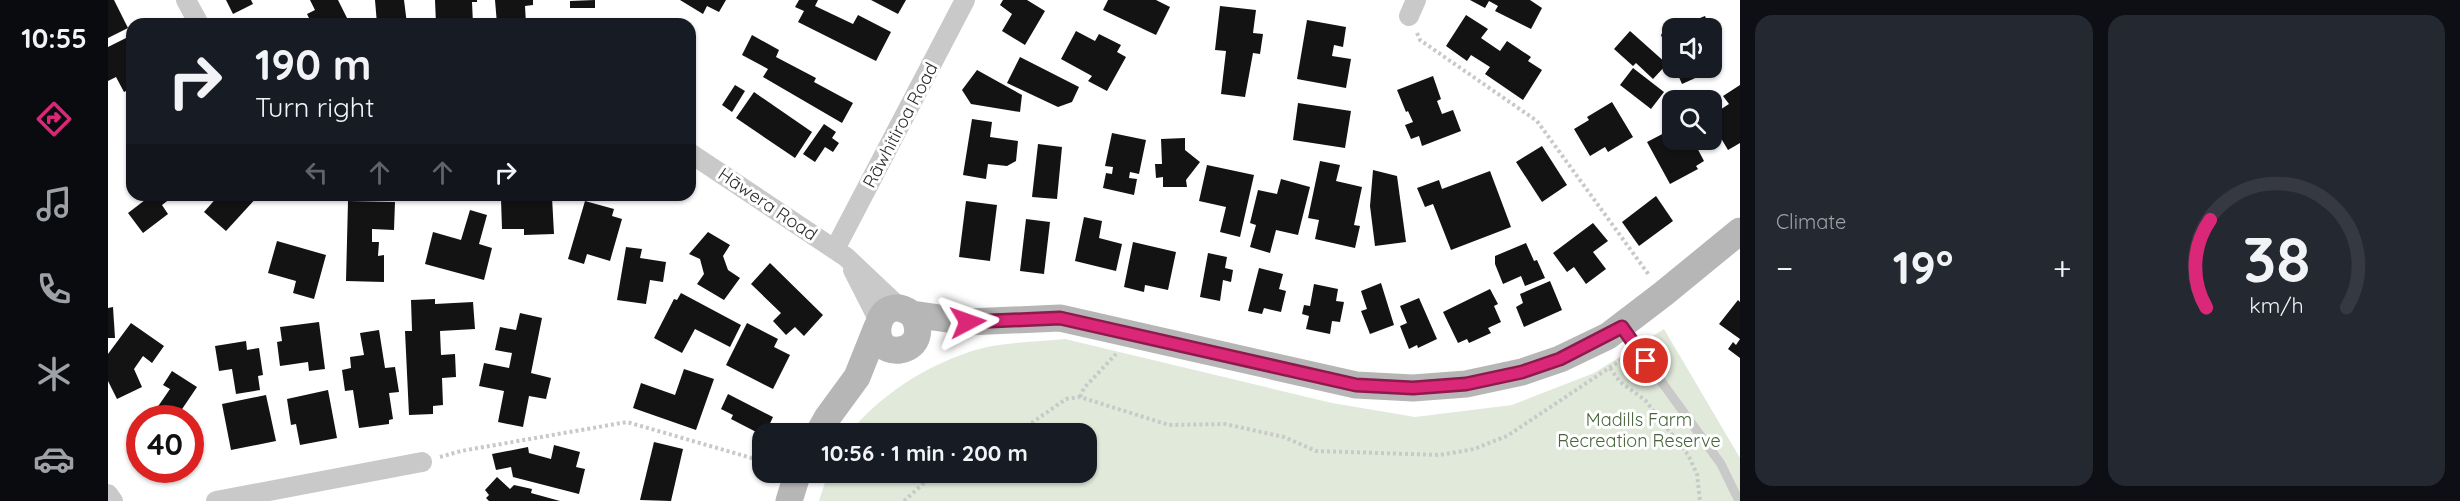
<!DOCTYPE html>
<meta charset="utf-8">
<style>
:root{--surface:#171b24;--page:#242831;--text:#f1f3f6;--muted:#9ea1a6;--line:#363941;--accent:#db2777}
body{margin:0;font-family:Quicksand,sans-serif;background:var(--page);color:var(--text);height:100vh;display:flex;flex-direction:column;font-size:22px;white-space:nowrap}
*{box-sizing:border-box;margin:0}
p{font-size:20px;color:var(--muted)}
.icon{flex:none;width:33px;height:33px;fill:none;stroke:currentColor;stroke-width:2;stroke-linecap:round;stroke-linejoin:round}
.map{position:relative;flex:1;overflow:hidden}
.sheet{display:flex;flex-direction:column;gap:15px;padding:15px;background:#0d0f14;width:720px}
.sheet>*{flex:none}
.top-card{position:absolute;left:18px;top:18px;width:570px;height:183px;border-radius:18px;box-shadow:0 2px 4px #0004;background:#171b24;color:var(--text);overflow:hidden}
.tools{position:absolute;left:1554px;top:18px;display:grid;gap:12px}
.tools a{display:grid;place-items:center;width:60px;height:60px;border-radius:12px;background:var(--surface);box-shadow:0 2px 4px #0004;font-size:30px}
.speed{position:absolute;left:18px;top:405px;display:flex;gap:12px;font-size:30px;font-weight:700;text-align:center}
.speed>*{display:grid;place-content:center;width:78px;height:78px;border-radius:50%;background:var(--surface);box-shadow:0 2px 4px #0004;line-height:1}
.speed .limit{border:9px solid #d22;background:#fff;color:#111}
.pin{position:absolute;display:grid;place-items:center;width:51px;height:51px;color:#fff;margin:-26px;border:3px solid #fff;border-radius:50%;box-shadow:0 2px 6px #0007}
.me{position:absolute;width:66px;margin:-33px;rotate:86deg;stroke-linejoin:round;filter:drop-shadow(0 0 4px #0008)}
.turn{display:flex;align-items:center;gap:21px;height:126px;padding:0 30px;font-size:27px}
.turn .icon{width:78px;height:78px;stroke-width:2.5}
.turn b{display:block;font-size:42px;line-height:51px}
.lanes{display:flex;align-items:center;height:57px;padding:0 30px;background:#0003;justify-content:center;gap:30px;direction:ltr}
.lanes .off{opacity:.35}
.big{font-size:45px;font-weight:700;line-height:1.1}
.sheet .tile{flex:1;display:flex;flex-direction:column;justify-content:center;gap:9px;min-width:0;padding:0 21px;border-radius:18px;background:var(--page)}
.sheet .dial{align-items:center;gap:0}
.dial svg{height:156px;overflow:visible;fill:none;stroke:var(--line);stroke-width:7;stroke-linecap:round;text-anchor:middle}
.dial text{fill:var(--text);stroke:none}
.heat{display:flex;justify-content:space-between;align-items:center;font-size:33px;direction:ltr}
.sheet .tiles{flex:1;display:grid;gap:15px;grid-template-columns:repeat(2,1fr)}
.trip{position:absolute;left:644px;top:423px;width:345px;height:60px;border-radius:18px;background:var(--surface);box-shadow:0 2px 4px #0004;font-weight:700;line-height:60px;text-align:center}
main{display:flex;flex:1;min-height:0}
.dock{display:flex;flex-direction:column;width:108px;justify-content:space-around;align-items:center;background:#090b0e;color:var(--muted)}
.dock .icon{width:42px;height:42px}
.dock .selected{color:var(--accent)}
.dock b{font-size:27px;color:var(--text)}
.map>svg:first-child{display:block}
</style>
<main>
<nav class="dock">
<b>10:55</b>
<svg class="icon selected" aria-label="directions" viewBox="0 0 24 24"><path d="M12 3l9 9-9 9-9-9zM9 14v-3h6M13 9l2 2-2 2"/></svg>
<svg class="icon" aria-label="music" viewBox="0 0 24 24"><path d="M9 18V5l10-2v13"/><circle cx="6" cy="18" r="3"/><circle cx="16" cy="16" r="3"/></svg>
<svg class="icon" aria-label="phone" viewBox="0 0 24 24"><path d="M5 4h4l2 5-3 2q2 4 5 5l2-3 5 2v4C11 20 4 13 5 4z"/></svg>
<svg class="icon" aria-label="climate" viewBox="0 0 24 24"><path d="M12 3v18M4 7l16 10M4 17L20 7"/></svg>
<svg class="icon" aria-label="car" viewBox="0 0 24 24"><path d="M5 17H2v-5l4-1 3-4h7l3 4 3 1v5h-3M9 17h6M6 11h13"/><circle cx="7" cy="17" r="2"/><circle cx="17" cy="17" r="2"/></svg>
</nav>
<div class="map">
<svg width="1632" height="501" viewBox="0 0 1632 501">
<rect width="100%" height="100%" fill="#fff"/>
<path fill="#e0e9da" d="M1556,329L1632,458V501H711L720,473L978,472V434L741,433C773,395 814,368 861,352C889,342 927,342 957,339L1224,403L1307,417L1404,405L1486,373Z"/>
<g fill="#131313">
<polygon points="0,0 6,0 20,28 0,38"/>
<polygon points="118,0 143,0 145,4 125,14"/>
<polygon points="202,0 230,0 242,24 204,24 199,14 207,10"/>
<polygon points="267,0 296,0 299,24 269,24"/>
<polygon points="327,0 369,0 369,2 364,2 365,24 328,24"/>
<polygon points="387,0 425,0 425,5 417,6 418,24 389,24"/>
<polygon points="487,0 487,8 462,8 462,1"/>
<polygon points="572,0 618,0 611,12 599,6 595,14"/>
<polygon points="691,0 710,0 707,6 745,24 750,15 783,32 768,61 690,22 696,11 687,7"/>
<polygon points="763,0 798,0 790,14"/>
<polygon points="895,0 919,0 937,11 917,45 894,31 904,14 892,5"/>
<polygon points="1000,0 1048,0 1062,7 1048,35 995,10"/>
<polygon points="1362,0 1422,0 1434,8 1423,29 1387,11 1390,6 1381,1 1377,8"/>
<polygon points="1112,6 1148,10 1145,33 1155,34 1152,54 1145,53 1137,97 1113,94 1118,51 1107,50"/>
<polygon points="1358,15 1380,29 1373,38 1392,51 1399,41 1423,57 1420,61 1434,70 1415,100 1377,74 1382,67 1363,55 1359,61 1338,46"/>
<polygon points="1597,16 1602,28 1564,28 1564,63 1553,35 1556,30 1573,22 1575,25"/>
<polygon points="1199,20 1238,27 1235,47 1226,45 1224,56 1243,59 1238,88 1189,79"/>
<polygon points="968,31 987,41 991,34 1013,45 1009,52 1018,57 999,91 980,81 984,76 953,59"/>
<polygon points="1522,31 1559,64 1545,79 1528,63 1525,66 1506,49"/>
<polygon points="1604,31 1611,47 1604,50"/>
<polygon points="24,35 24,88 16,92 8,77 0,81 0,47"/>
<polygon points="644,35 671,50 668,57 708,78 706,82 745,103 734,123 655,77 660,69 634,55"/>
<polygon points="912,57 971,87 964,102 950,107 899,83"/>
<polygon points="1525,68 1556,92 1543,109 1512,85"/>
<polygon points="1567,68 1604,68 1605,70 1574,84"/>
<polygon points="869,70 914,95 912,112 863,104 854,90"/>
<polygon points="1325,76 1333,99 1329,101 1334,114 1345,110 1353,131 1314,146 1311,136 1303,139 1297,125 1305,122 1300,111 1298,112 1289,90"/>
<polygon points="627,85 637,91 624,112 614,105"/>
<polygon points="1632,85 1632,143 1620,150 1604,123 1604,115 1621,104 1615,96"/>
<polygon points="646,92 704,132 687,158 628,118"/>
<polygon points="1504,102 1525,137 1500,152 1497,147 1482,156 1466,129 1481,120 1479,117"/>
<polygon points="1190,103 1243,111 1237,148 1185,140"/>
<polygon points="864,119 884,122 882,137 910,141 908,161 899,166 880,164 878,179 855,175"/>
<polygon points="716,124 728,132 724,138 731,143 725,152 717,147 707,162 695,154"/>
<polygon points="1564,129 1564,140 1585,140 1596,161 1588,166 1590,169 1562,184 1539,142"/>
<polygon points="1004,133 1038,140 1031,174 1022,172 1021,178 1029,179 1026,195 995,188 998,173 1004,174 1005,167 997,166"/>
<polygon points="1077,138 1077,150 1092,162 1078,180 1079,187 1055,187 1055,177 1048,178 1047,164 1054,164 1053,139"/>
<polygon points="930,144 954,147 949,199 924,197"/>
<polygon points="1434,146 1459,185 1434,202 1408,162"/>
<polygon points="1212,161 1232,165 1228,181 1254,187 1246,225 1252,226 1247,248 1207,239 1211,220 1200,218"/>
<polygon points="1099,165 1146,175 1132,237 1112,232 1118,207 1091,201"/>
<polygon points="1265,170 1289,176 1298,242 1267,246 1262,206"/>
<polygon points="1382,171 1403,227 1343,250 1325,204 1317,207 1309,188 1331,180 1334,189"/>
<polygon points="1173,179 1202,187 1190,235 1168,230 1162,253 1142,247 1148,225 1142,223 1150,190 1169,194"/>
<polygon points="40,195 67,195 54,205 60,214 35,233 20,213 41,197"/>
<polygon points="111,195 151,195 118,231 96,212"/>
<polygon points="1548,196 1565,221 1531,246 1514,222"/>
<polygon points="444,197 446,234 416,235 416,229 394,229 393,199"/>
<polygon points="240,201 287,202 286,230 264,229 264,242 271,242 270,256 276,255 276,282 238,281"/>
<polygon points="477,201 506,209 504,216 514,219 502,261 479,254 476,264 460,259"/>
<polygon points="858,201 889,205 882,261 851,257"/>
<polygon points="362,210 379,215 371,244 384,248 376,280 317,264 325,232 353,240"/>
<polygon points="976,217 994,221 991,238 1014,244 1008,271 967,261"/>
<polygon points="918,219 942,222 936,274 912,271"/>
<polygon points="1485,223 1500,241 1485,252 1498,269 1478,284 1466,267 1459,272 1445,253"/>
<polygon points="600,232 622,245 615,256 620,270 632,278 616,300 589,284 596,274 592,259 581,254"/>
<polygon points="169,241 218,255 206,299 185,293 188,281 160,273"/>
<polygon points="1025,242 1068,252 1060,290 1037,285 1036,292 1016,287"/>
<polygon points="1418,243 1426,261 1429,260 1437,278 1417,286 1413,276 1395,284 1387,264 1387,256"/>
<polygon points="518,247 534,249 532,258 558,262 555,282 542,280 538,304 509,300"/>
<polygon points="1100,253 1119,257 1117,268 1125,270 1123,282 1115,280 1112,301 1092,297"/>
<polygon points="662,263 715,315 696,336 687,327 678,335 665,321 673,313 643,284"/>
<polygon points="1151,268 1175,274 1171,289 1178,291 1173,312 1156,308 1154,314 1140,311"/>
<polygon points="1442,281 1454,310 1416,327 1408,307 1415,303 1412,294"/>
<polygon points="1273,283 1286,325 1262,334 1253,311 1259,309 1253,291"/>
<polygon points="1206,284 1230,289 1228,301 1236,302 1232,322 1224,321 1222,334 1198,329 1201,316 1194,314 1196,305 1202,306"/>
<polygon points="1382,289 1390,304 1386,306 1393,322 1380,328 1383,333 1361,343 1359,339 1350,343 1335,312"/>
<polygon points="573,293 633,325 622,347 587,329 574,353 546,338 566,299 569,300"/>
<polygon points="1311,298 1329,339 1310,348 1309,345 1301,349 1292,326 1299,323 1292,306"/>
<polygon points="327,299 327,304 365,302 367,329 332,331 333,355 347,354 348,377 334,378 335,405 325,406 325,414 301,415 297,331 304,331 303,300"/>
<polygon points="1630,300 1632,302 1632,358 1620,349 1625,342 1628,345 1632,339 1611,324"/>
<polygon points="5,307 7,338 0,338 0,308"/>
<polygon points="412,313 434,318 423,373 443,378 438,399 421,396 415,427 390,422 396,391 371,386 376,363 401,368 404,353 387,350 392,327 408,330"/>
<polygon points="211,322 217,369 201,371 200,362 172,366 169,342 174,341 172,327"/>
<polygon points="23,323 56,346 44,363 35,356 26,369 34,387 9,399 0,381 0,354"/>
<polygon points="639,323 670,339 666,347 682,355 665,389 618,365"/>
<polygon points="271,330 277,368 287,367 291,392 281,393 285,419 281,420 281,424 251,428 245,390 237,391 234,370 243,368 242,357 256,355 252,333"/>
<polygon points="138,341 139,350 151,348 155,375 150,376 152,390 128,394 124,369 111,371 107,346"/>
<polygon points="576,369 606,379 588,430 525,408 533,383 567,395"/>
<polygon points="64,371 89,387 68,418 42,418 62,389 55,385"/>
<polygon points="220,390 229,438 192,445 188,424 183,425 179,399"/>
<polygon points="620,394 665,417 657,434 654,435 623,419 625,415 613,409"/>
<polygon points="158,395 168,441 123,450 114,404"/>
<polygon points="546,442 575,449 563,501 532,500"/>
<polygon points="446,445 472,452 468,467 477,469 471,494 405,477 403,467 388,470 384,454 420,447 421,453 443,459"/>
<polygon points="389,477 402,489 406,485 424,489 423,493 452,501 381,501 378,498 381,495 377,490"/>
</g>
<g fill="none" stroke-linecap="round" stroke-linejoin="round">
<g stroke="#c9c9c9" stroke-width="4" stroke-dasharray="3 3" stroke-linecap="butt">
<polyline points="1309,33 1312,40 1429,121 1541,275"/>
<polyline points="1502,368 1512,382 1537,400 1580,455 1589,474 1592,501"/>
<polyline points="972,397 976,388 1008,354"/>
<polyline points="902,434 922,424 958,399 972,397 1061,425 1117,424 1176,437 1208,451 1332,455 1366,449 1399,436 1516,358 1514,356"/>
<polyline points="332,457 353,451 519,422 654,461"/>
<polyline points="796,501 828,472"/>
</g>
<polyline stroke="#c9c9c9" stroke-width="9" points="1514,327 1613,464 1631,501"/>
<g stroke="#c9c9c9" stroke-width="20">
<polyline points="78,0 91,24"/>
<polyline points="1301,16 1308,0"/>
<polyline points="582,153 738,257 792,308"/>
<polyline points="727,249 857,0"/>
<polyline points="745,270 771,321"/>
<polyline points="0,494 5,501"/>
<polyline points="108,501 314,462"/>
</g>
<g stroke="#b6b6b6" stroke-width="27">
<path d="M804,314C814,328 811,347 792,350C755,355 768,288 804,314L860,322L952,318L1248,385L1305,388L1358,384L1414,372L1452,359L1500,336L1555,294L1632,231"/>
<polyline points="710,434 719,418 749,377 769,327"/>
<polyline points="681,501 690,472"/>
</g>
</g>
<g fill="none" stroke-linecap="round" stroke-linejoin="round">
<g stroke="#8e194d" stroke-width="15">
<polyline id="route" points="860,322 952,318 1248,385 1305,388 1358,384 1414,372 1452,359 1514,327 1538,361"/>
</g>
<use href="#route" stroke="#db2777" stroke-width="10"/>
</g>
<g text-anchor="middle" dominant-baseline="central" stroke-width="6" stroke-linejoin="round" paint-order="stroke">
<g font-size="18" fill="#2c2c2c" stroke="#fff">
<text transform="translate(792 125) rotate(-62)">Rāwhitiroa Road</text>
<text transform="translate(660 204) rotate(34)">Hāwera Road</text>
</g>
<g font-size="18" fill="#49643d" stroke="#fff">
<text x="1531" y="419">Madills Farm<tspan x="1531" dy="21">Recreation Reserve</tspan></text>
</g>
</g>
</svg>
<div class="tools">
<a><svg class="icon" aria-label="sound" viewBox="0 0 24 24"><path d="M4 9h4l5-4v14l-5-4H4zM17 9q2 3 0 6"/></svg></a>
<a><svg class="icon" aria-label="search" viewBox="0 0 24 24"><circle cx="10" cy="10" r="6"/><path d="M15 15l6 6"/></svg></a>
</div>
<div class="speed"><div class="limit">40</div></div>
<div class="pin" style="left:1538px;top:361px;background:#d93025"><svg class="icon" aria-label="arrive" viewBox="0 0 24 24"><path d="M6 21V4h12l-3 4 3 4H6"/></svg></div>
<svg class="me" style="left:860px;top:322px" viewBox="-20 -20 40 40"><path d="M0-17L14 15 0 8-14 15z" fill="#db2777" stroke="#fff" stroke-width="4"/></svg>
<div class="trip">10:56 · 1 min · 200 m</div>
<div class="top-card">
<div class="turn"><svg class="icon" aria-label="right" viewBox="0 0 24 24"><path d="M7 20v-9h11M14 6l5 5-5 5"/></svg><div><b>190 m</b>Turn right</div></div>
<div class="lanes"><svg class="icon off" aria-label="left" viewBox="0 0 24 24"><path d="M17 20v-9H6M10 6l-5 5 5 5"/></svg><svg class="icon off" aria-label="ahead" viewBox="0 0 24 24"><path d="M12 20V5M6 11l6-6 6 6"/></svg><svg class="icon off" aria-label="ahead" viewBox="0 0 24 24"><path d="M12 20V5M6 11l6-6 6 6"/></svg><svg class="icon" aria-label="right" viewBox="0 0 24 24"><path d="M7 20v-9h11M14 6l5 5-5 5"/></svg></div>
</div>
</div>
<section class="sheet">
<div class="tiles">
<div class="tile"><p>Climate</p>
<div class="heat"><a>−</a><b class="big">19°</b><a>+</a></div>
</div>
<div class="tile dial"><svg viewBox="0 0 100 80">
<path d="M14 69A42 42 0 1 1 86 69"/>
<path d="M14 69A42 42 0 0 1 16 24" stroke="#db2777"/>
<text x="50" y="56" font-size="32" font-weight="700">38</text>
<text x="50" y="72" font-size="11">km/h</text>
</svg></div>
</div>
</section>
</main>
